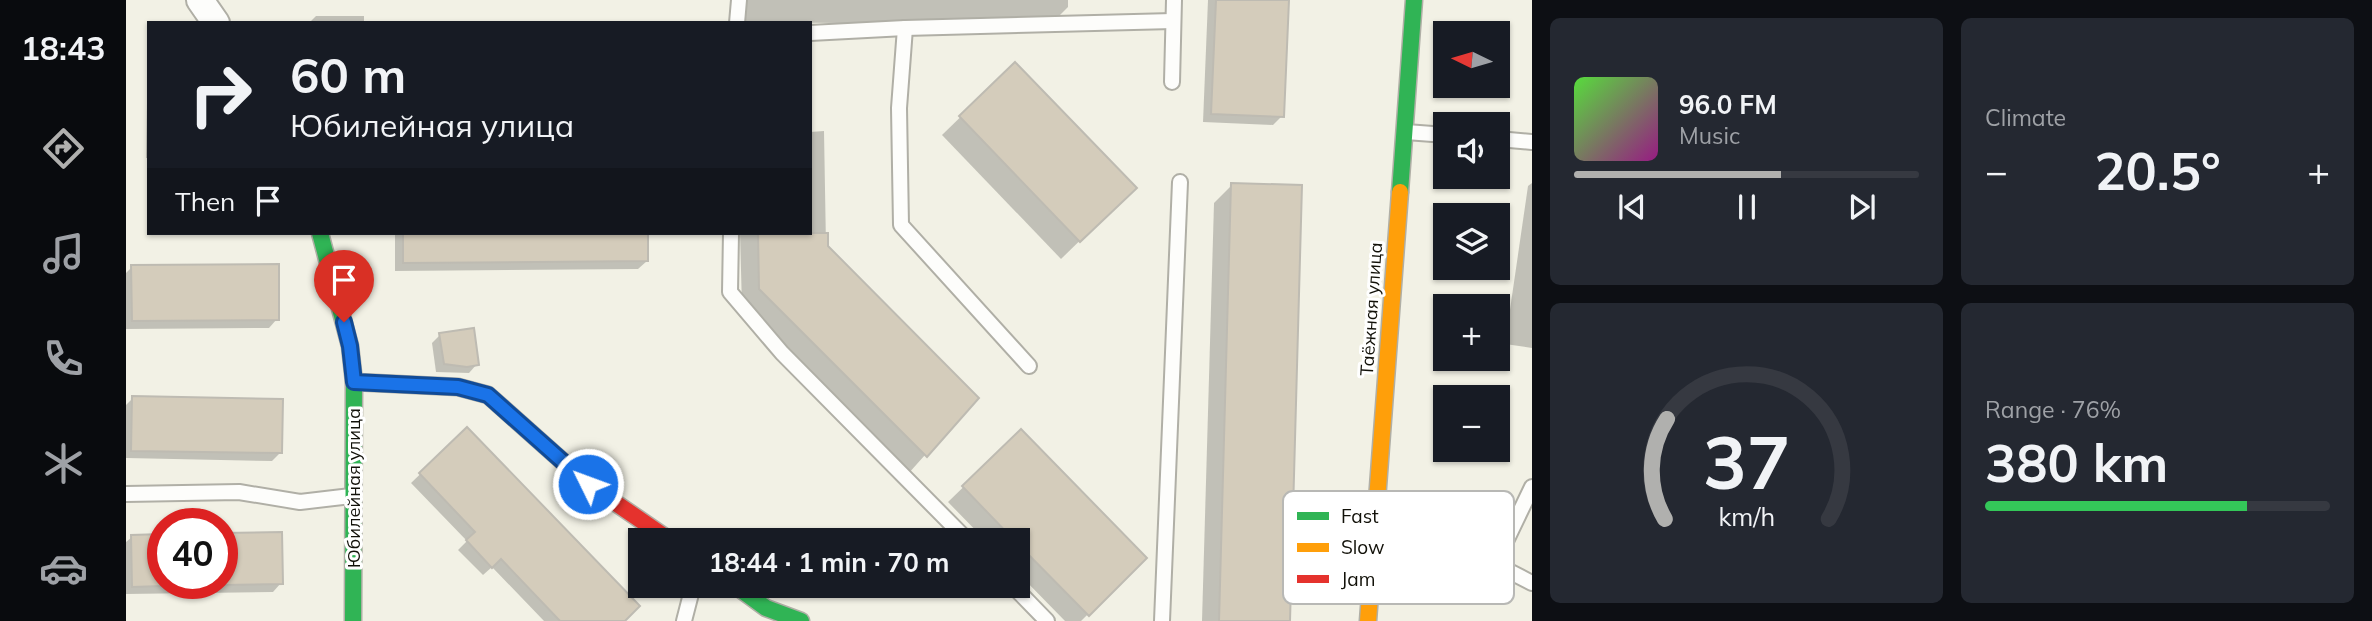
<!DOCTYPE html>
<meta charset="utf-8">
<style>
:root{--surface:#171b24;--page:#242831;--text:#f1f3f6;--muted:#9ea1a6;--line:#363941;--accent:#b0b0ae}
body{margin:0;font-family:Mulish,sans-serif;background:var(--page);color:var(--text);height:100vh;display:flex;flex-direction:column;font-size:26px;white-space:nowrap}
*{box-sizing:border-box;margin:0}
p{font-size:23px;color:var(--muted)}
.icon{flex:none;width:38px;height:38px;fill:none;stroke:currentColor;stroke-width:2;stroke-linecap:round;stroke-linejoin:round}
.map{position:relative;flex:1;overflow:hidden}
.drawer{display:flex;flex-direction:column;gap:18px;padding:18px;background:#0d0f14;width:840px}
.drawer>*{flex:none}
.guide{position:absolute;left:21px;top:21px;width:665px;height:214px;border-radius:0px;box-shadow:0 2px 5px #0004;background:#171b24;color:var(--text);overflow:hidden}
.needle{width:46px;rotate:275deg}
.tools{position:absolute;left:1307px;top:21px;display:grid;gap:14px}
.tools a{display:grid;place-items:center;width:77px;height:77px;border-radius:0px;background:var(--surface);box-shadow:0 2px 5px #0004;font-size:35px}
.speed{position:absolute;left:21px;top:508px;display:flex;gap:14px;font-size:35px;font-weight:700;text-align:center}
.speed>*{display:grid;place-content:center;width:91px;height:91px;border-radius:50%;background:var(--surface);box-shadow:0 2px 5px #0004;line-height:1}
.speed .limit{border:10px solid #d22;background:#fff;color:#111}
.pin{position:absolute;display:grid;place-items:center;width:60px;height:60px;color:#fff;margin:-72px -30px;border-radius:50% 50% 50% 0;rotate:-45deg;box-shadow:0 0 7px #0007}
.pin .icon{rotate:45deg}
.me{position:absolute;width:77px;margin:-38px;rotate:312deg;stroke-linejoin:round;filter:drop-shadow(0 0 5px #0008)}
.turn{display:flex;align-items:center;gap:24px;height:147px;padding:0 28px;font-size:32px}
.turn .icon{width:91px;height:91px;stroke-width:2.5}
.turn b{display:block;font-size:49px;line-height:60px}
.then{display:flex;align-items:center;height:66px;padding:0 28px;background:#0003;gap:14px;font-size:26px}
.big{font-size:52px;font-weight:700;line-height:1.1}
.drawer .widget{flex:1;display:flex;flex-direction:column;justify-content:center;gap:10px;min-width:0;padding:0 24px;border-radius:10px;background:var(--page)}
.drawer .dial{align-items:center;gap:0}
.dial svg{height:182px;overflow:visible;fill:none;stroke:var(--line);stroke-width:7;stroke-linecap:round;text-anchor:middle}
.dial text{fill:var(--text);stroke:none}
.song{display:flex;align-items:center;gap:21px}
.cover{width:84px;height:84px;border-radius:10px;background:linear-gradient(135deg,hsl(110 70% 55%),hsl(310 70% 35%))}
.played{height:7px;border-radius:4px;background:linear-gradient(90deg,var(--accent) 60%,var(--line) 60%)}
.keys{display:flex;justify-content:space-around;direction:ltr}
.heat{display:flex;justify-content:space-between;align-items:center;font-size:38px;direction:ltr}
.charge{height:10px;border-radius:5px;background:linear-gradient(90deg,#34c759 76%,var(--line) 0)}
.drawer .tiles{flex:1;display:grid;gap:18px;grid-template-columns:repeat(2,1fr)}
.trip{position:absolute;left:502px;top:528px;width:402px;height:70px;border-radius:0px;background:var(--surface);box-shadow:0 2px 5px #0004;font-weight:700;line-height:70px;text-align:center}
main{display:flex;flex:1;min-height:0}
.menu{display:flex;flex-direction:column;width:126px;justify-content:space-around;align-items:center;background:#090b0e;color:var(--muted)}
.menu .icon{width:49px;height:49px}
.menu .on{color:var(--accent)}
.menu b{font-size:32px;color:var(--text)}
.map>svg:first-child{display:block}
</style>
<main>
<nav class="menu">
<b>18:43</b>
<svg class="icon on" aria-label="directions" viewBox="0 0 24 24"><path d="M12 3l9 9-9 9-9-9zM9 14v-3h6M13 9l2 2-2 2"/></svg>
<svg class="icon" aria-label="music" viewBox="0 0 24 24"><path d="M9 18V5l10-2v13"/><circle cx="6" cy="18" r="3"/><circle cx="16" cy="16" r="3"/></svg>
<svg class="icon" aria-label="phone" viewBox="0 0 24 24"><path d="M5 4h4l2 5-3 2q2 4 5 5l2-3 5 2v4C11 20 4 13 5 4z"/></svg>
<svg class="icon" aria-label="climate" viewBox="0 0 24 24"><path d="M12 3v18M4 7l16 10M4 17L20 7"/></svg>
<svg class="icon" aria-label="car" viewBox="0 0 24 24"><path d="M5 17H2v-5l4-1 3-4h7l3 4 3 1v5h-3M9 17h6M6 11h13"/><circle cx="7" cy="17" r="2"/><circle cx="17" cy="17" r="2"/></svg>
</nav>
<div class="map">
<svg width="1406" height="621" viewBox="0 0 1406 621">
<rect width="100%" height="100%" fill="#f2f1e5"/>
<g fill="#0003">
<polygon points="612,0 942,0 942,7 924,25 612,22"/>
<polygon points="1082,0 1161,0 1156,116 1147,125 1077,122"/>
<polygon points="190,16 238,16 238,23 183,23"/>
<polygon points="889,64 1008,188 935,259 816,135"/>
<polygon points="23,101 23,158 20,158 21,103"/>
<polygon points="698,131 700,246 850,398 782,474 616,307 614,233 684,233 684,132"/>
<polygon points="1406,183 1406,348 1379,344 1402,186"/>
<polygon points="1106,185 1162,621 1076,621 1088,203"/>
<polygon points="269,233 520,233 521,261 512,269 269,271"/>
<polygon points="6,267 151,319 143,328 0,329 0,273"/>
<polygon points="314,335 351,364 343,373 310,372 306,343"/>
<polygon points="7,398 155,452 146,461 0,458 0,405"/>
<polygon points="341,429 497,621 418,621 366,567 357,575 332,550 341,541 285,483"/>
<polygon points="895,431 1019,558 955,621 939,621 892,573 892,541 860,541 822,502"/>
<polygon points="6,537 37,583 155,583 147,592 0,594 0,542"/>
</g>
<g fill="#d4ccbb" stroke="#bebbb2" stroke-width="2">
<polygon points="1090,0 1163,0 1158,117 1085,114"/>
<polygon points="889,62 1011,188 954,242 833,116"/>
<polygon points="1105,183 1176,185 1164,621 1093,621"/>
<polygon points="277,233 522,233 522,261 277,263"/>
<polygon points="632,233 702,233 702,246 853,398 801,457 633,289"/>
<polygon points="153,264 153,320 6,321 5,265"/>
<polygon points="348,328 353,365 341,367 318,364 313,333"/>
<polygon points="6,396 157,399 156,453 5,451"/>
<polygon points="341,427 514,606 499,621 434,621 375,559 366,568 340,540 349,532 293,473"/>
<polygon points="895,429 1021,558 963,616 892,544 892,541 889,541 836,486"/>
<polygon points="156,532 157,584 96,585 96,533"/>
<polygon points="37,534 37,586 6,587 5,535"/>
</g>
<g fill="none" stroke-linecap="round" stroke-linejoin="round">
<g stroke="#b0afa6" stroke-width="18">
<g id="lane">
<polyline points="611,23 613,0"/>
<polyline points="779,28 773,108 775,225 903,366"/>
<polyline points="684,33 779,28 1047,21"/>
<polyline points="1046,82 1048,0"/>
<polyline points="1280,132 1320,135"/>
<polyline points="1372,139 1406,142"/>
<polyline points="605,233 604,292 656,353 842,541"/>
<polyline points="0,494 113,492 174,502 225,496"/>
<polyline points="1248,556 1369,564 1406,583"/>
<polyline points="1369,564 1406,487"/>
<polyline points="887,586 921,621"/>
<polyline points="558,621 567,586"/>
<polyline points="1036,621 1054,182"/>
</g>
</g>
<g stroke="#b0afa6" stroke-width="30">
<polyline id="street" points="74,0 90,23"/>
</g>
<g stroke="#b0afa6" stroke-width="19">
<g id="fast">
<polyline points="1274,192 1288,0"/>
<polyline points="194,233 224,346 228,382 227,621"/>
<polyline points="610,586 640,608 675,621"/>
</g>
</g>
<g stroke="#b0afa6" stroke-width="19">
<polyline id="slow" points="1242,621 1274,192"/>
</g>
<g stroke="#b0afa6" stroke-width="19">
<polyline id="jam" points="228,382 332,387 362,395 462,484 545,541"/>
</g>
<use href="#lane" stroke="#fdfdfb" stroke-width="14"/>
<use href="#street" stroke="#fdfdfb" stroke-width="26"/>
<use href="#fast" stroke="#30b455" stroke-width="16"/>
<use href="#slow" stroke="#ff9f0a" stroke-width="16"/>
<use href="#jam" stroke="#e5322d" stroke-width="16"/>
</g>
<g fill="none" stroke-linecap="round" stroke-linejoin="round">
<g stroke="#114b97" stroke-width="18">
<polyline id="route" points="218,322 224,346 228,382 332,387 362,395 462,484"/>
</g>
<use href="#route" stroke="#1a73e8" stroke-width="12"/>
</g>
<g text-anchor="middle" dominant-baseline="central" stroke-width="6" stroke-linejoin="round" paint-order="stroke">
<g font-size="18" fill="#121109" stroke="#fff">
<text transform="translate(1245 309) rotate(-86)">Таёжная улица</text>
<text transform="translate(227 488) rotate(-90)">Юбилейная улица</text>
</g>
</g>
<rect x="1157" y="491" width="231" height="113" rx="10" fill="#fff" stroke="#b8b8b5" stroke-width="2"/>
<rect x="1171" y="512" width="32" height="8" fill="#30b455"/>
<rect x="1171" y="543" width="32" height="9" fill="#ff9f0a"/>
<rect x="1171" y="575" width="32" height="8" fill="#e5322d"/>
<g font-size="19" fill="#121109">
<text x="1215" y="523">Fast</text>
<text x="1215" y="554">Slow</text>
<text x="1215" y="586">Jam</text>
</g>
</svg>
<div class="tools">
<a><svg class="needle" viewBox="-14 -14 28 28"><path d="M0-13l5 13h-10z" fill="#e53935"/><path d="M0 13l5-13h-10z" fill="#9ea1a6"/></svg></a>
<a><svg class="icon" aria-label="sound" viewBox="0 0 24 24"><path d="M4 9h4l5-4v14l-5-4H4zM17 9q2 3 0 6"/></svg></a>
<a><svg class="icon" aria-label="layers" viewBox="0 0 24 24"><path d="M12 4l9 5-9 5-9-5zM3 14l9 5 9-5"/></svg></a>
<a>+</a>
<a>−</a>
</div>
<div class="speed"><div class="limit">40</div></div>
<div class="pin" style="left:218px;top:322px;background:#d93025"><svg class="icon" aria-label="arrive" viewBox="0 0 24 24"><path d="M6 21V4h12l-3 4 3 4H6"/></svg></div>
<svg class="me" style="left:462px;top:484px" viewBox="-20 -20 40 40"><circle r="17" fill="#1a73e8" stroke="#fff" stroke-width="3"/><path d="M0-11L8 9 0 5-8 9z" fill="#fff"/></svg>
<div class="trip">18:44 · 1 min · 70 m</div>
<div class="guide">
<div class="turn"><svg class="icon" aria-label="right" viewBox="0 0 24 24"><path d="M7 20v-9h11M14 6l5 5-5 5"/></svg><div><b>60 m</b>Юбилейная улица</div></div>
<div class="then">Then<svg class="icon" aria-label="arrive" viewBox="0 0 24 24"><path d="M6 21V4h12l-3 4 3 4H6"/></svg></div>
</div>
</div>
<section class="drawer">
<div class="tiles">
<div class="widget">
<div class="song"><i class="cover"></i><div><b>96.0 FM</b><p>Music</p></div></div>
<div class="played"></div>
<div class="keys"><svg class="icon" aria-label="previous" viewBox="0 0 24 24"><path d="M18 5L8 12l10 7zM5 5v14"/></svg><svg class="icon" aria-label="pause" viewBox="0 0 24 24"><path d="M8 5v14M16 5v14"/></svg><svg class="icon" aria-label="next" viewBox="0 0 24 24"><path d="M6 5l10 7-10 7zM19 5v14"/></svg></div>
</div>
<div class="widget"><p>Climate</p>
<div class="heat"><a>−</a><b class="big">20.5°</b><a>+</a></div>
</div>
<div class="widget dial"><svg viewBox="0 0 100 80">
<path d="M14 69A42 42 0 1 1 86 69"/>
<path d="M14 69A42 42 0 0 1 15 25" stroke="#b0b0ae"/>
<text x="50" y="56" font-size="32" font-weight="700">37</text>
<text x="50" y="72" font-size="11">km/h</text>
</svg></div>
<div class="widget"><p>Range · 76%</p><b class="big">380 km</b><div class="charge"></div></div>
</div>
</section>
</main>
